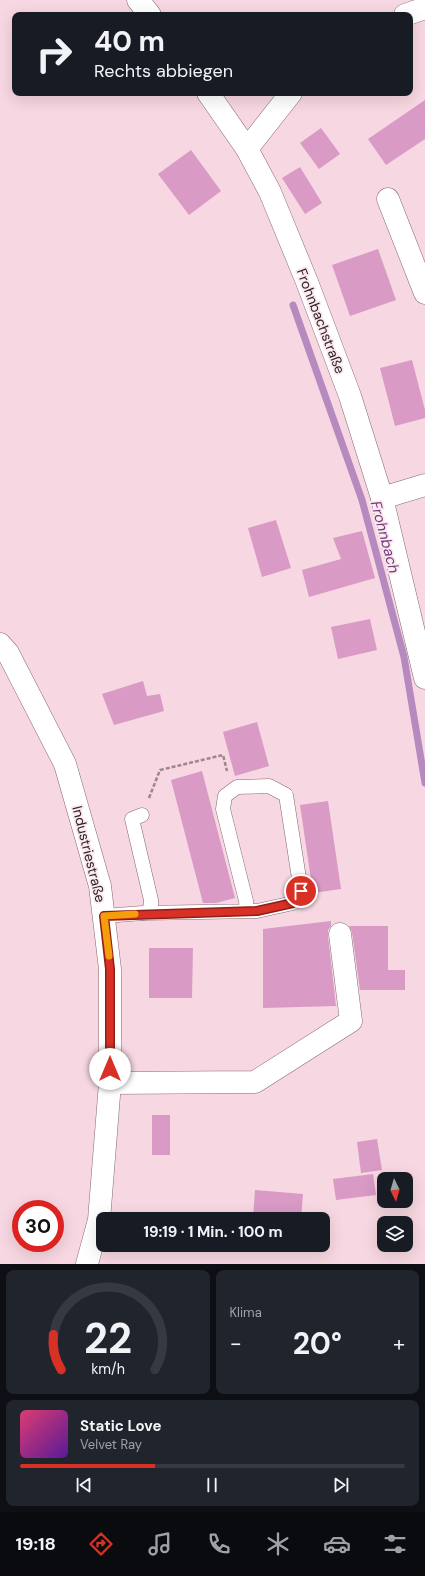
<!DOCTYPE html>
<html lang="de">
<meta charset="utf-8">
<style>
:root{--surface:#171b24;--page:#20242c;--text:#f1f3f6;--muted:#9ea1a6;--line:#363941;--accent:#d93025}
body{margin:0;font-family:"DM Sans",sans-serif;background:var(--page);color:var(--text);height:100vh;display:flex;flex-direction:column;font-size:15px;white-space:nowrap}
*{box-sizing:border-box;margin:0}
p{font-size:13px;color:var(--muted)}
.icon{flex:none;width:22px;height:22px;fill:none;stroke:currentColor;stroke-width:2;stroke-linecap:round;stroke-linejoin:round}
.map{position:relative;height:1264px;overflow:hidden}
.sheet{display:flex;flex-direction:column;gap:6px;padding:6px;background:#0d0f14;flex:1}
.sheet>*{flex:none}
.top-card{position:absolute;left:12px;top:12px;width:401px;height:84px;border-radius:8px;box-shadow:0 4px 16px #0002;background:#171b24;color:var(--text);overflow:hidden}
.needle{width:26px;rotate:175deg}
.tools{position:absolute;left:377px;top:1172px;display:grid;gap:8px}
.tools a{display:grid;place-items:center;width:36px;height:36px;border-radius:8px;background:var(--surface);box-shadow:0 4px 16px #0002;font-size:20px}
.speed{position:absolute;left:12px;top:1200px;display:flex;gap:8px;font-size:20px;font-weight:700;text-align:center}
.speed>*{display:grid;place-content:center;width:52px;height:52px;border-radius:50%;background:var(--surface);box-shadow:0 4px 16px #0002;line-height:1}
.speed .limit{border:6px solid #d22;background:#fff;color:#111}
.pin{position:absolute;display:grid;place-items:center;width:34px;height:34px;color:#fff;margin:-17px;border:2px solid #fff;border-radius:50%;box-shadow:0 1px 4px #0007}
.me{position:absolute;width:44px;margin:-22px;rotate:0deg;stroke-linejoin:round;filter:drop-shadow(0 0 3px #0008)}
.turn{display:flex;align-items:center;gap:14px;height:84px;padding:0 16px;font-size:18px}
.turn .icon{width:52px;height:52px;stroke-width:2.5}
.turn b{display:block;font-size:28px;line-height:34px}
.big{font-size:30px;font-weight:700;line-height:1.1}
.sheet .tile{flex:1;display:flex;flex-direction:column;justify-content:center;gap:6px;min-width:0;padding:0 14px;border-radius:8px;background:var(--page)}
.sheet .dial{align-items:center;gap:0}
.dial svg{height:104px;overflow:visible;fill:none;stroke:var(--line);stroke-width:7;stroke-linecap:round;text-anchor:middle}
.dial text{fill:var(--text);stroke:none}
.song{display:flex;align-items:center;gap:12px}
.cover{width:48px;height:48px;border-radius:6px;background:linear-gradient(135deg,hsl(340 70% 55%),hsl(270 70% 35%))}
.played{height:4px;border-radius:2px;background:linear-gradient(90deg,var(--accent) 35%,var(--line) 35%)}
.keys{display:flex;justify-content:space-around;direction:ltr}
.heat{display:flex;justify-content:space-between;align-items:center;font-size:22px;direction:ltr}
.sheet .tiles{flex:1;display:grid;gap:6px;grid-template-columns:1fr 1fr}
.tile:last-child{grid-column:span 2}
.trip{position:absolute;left:96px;top:1212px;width:234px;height:40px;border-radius:8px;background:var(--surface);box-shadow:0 4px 16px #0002;font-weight:700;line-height:40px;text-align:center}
.menu{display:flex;height:64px;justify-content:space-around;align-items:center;background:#090b0e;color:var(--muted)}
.menu .icon{width:28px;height:28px}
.menu .selected{color:var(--accent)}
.menu b{font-size:18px;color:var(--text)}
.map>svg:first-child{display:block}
</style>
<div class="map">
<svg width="425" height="1264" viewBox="0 0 425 1264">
<rect width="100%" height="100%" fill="#f7d7e1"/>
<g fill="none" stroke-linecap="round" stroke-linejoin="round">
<polyline stroke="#b689bf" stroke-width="7" points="293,305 362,500 404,657 425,783"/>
</g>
<g fill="#d99ac5">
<polygon points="425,100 425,139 386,165 368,139"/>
<polygon points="321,128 340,154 319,169 300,143"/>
<polygon points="191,150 221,191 189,215 158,174"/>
<polygon points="300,167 322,203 305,214 282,178"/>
<polygon points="378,249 396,300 350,316 332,265"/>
<polygon points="412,360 425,410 425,418 395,426 380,368"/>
<polygon points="276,520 291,568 262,577 248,528"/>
<polygon points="362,531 375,578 309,597 302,570 341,559 333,538"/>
<polygon points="370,619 377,650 338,659 331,627"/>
<polygon points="143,681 147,696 160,694 164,711 114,725 102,694"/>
<polygon points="257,722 269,766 235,776 223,732"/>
<polygon points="202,771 235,898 216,903 203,903 171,780"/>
<polygon points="328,801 341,889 313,893 300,805"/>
<polygon points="331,921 331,926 328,930 328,936 336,1006 263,1008 263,929"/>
<polygon points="349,926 388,926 388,970 405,970 405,990 360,990 352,932"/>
<polygon points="149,948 193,948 192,998 149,998"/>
<rect x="152" y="1115" width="18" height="40"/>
<polygon points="377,1139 382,1170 361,1173 357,1142"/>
<polygon points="373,1174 376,1195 336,1200 333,1179"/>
<polygon points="255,1190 303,1194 301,1219 253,1219"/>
</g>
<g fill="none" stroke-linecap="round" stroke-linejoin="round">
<g stroke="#866a73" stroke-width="15">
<g id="lane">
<polyline points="143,913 257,911 293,903 301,891 286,795 269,786 237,787 225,796 223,809 246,901 247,911"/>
<polyline points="104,916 143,913 148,911 151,907 151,900 132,819 142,815"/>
</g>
</g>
<g stroke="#866a73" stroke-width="23">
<g id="street">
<polyline points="405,15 425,8"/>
<polyline points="247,149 291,93"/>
<polyline points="388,199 425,293"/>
<polyline points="382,498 425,485"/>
<polyline points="0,644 8,653 65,764 100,886 110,969 110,1083 99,1220 87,1264"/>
<polyline points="110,1083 255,1082 351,1021 340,934"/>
</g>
</g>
<g stroke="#866a73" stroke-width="23">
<g id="secondary">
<polyline points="138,0 150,15"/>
<polyline points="208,93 247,149 270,192 307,282 350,396 382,498 425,678"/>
</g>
</g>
<polyline stroke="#9d868d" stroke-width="2.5" stroke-dasharray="4 2" stroke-linecap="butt" points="149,798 160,770 223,755 227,771"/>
<use href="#lane" stroke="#fff" stroke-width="14"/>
<use href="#street" stroke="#fff" stroke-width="22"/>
<use href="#secondary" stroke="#fff" stroke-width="22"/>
</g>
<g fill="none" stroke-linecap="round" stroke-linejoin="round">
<g stroke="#8d1f18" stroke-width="10">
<polyline id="route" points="110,1069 110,969 104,916 257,911 293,903 301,891"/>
</g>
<use href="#route" stroke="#d93025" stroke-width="7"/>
<polyline stroke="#f59e0b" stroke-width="7" points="109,956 104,916 135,914"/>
</g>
<g text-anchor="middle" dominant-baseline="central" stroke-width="3.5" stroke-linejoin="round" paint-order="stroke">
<g font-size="14" fill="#2d2225" stroke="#fbe8ee">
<text transform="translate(321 321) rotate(69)">Frohnbachstraße</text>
<text transform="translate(89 854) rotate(76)">Industriestraße</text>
</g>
<g font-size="15" font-style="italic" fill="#72397d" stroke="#fbe8ee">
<text transform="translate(385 537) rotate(75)">Frohnbach</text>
</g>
</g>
</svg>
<div class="tools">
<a><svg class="needle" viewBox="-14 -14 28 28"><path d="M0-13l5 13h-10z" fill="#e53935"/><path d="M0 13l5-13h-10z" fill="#9ea1a6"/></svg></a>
<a><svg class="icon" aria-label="layers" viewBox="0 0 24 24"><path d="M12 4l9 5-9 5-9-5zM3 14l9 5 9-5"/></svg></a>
</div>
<div class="speed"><div class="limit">30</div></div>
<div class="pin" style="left:301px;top:891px;background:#d93025"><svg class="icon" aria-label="arrive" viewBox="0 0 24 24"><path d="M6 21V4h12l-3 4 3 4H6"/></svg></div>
<svg class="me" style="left:110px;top:1069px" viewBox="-20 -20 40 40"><circle r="19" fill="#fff"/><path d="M0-13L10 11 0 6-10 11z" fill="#d93025"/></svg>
<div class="trip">19:19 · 1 Min. · 100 m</div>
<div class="top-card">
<div class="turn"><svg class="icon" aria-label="right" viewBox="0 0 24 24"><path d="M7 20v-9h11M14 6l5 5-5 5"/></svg><div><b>40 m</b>Rechts abbiegen</div></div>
</div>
</div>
<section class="sheet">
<div class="tiles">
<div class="tile dial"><svg viewBox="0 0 100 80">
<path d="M14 69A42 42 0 1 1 86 69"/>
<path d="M14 69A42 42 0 0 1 8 42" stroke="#d93025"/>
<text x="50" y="56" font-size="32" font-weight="700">22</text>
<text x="50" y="72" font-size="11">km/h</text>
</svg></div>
<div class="tile"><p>Klima</p>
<div class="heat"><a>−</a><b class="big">20°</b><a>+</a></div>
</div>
<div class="tile">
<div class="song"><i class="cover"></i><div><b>Static Love</b><p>Velvet Ray</p></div></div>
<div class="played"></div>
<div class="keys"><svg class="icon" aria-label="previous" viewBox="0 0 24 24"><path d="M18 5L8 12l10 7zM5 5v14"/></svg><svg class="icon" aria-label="pause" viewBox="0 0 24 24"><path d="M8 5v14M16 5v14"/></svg><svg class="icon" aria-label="next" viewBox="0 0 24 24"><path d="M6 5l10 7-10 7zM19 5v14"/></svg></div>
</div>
</div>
</section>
<nav class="menu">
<b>19:18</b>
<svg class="icon selected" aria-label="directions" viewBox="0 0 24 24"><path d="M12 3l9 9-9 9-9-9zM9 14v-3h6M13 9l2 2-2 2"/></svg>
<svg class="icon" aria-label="music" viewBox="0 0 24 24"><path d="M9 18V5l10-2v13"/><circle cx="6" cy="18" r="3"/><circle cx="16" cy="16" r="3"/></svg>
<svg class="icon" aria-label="phone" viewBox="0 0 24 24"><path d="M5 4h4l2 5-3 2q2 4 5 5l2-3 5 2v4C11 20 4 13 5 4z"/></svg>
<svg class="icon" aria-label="climate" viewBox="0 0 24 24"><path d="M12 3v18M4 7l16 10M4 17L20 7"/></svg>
<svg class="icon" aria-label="car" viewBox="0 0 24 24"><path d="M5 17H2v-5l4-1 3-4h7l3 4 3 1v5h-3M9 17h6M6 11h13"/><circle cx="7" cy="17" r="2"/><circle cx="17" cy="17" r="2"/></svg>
<svg class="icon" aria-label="filters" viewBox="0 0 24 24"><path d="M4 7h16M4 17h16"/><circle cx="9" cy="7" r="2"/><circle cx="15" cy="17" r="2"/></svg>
</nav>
